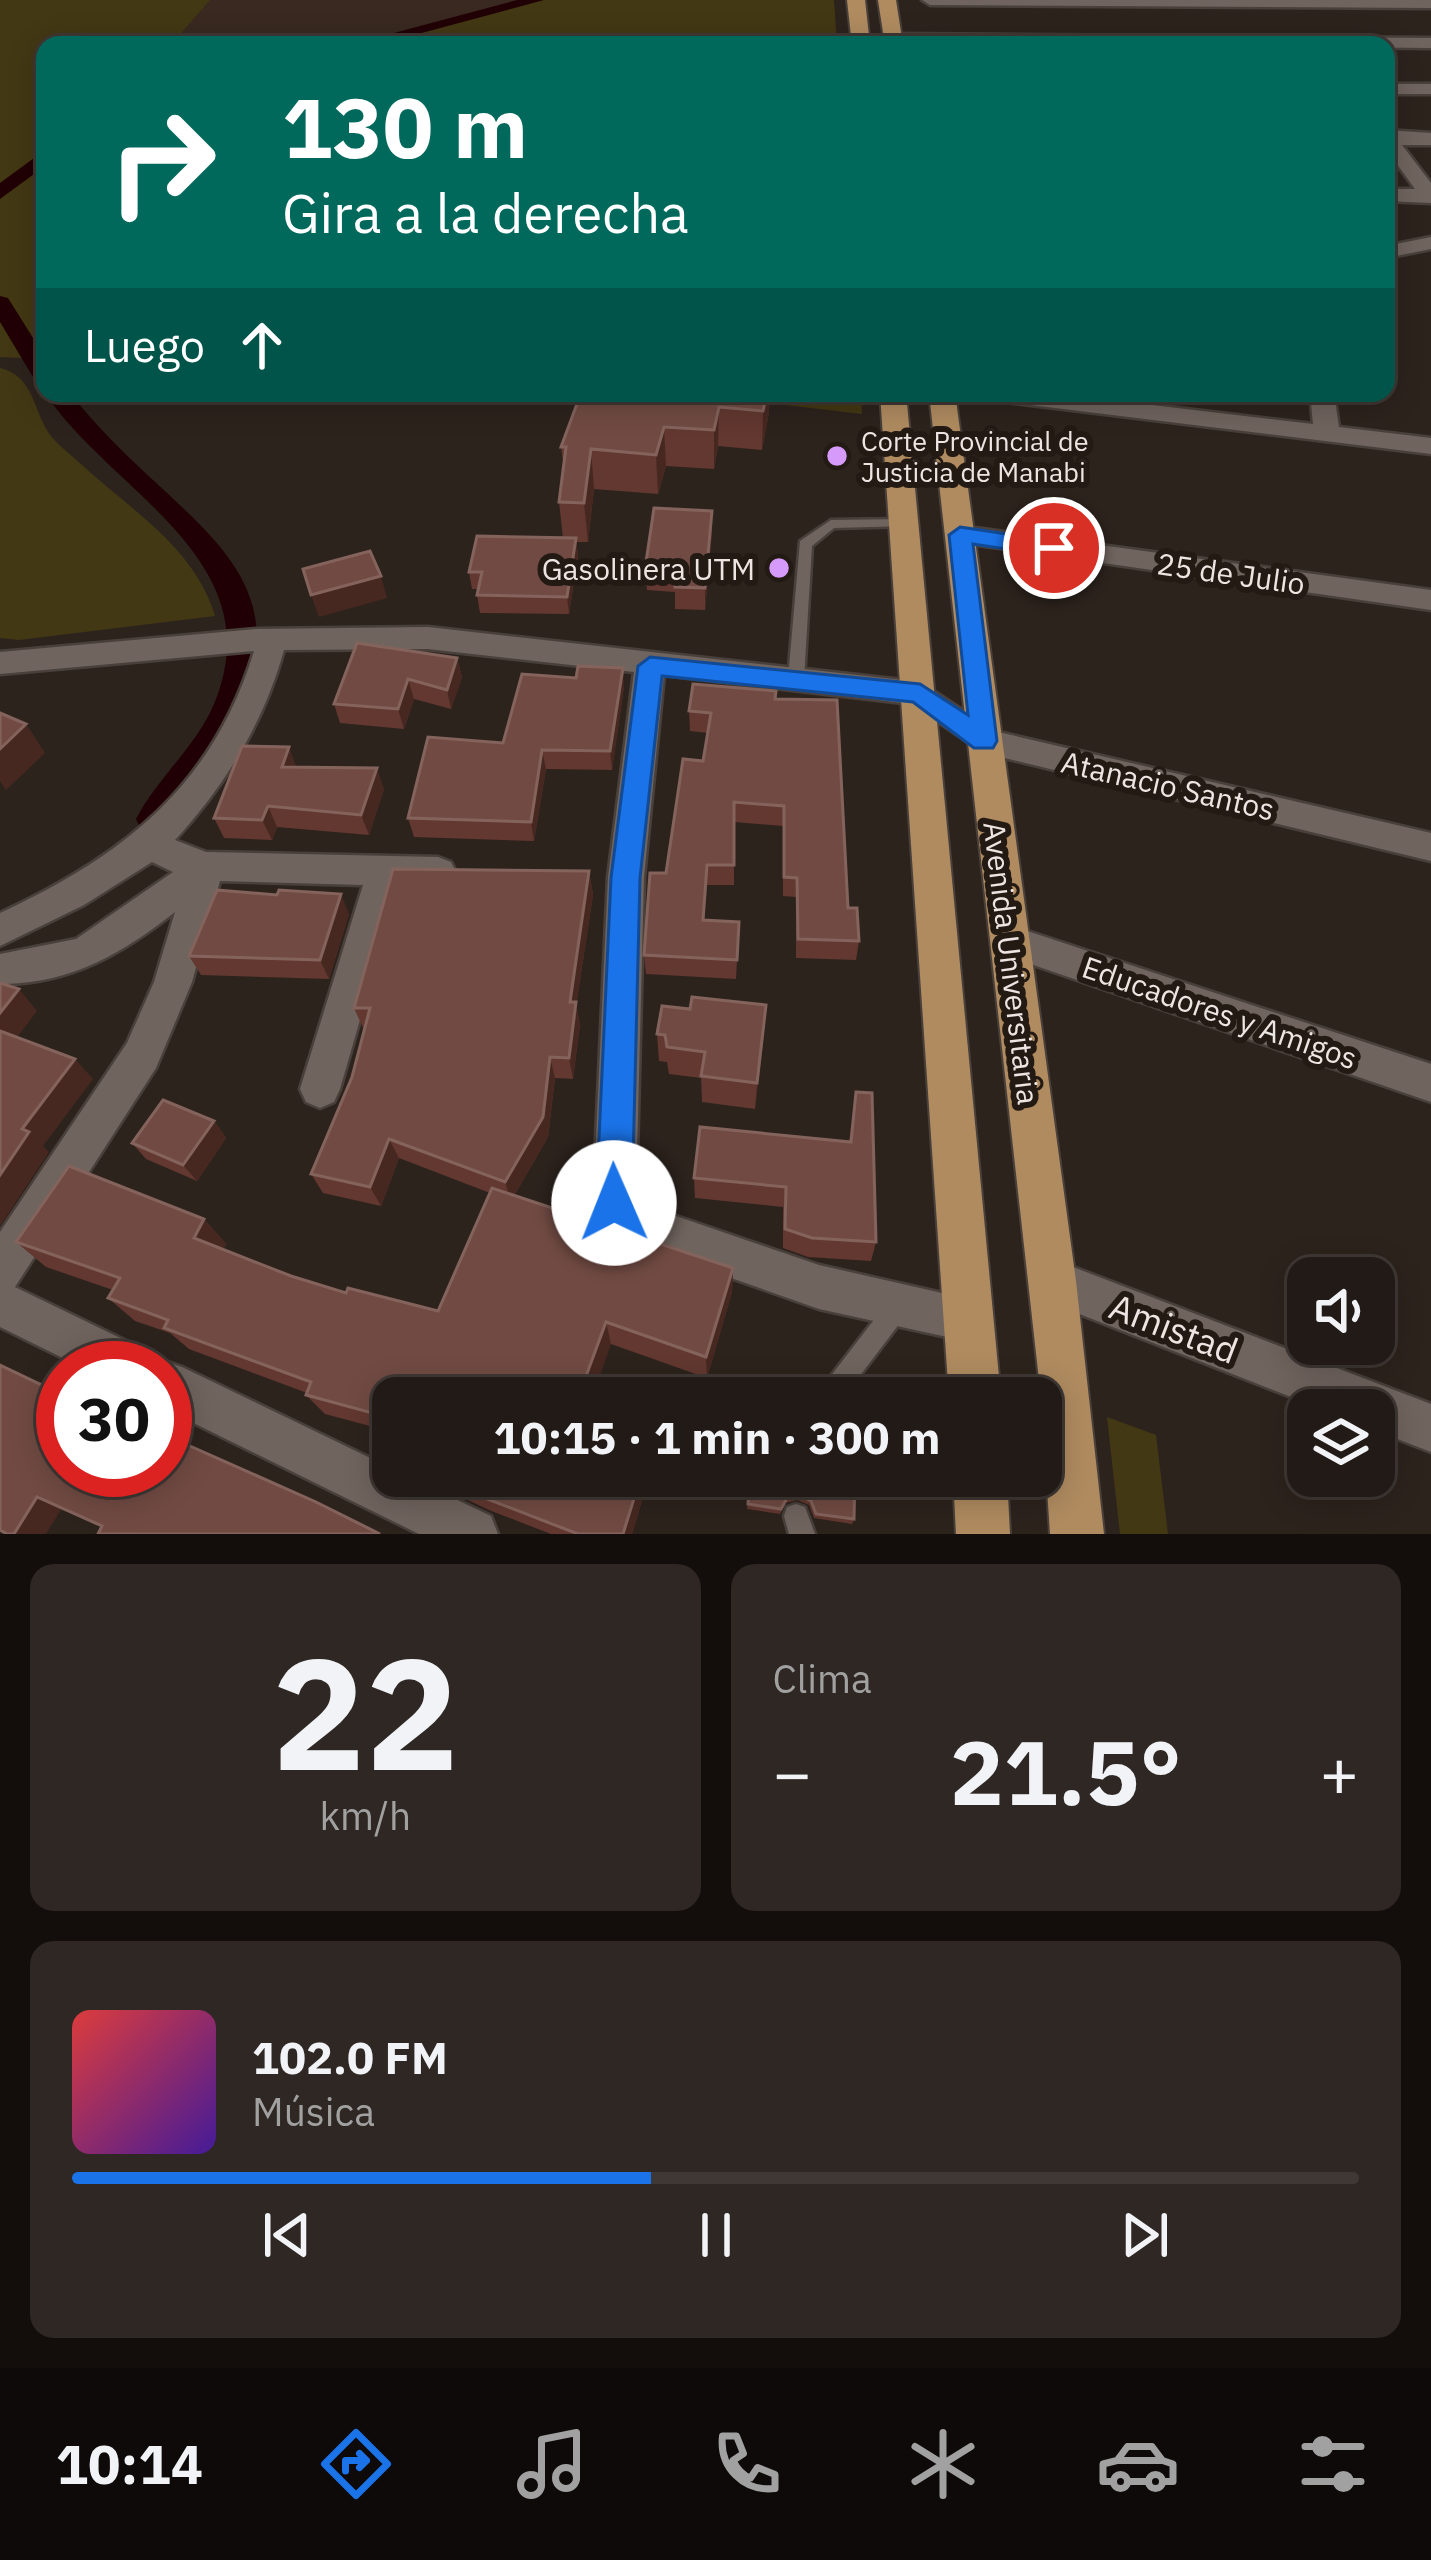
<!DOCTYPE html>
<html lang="es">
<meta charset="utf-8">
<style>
:root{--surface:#221a16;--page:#2e2723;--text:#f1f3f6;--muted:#a2a1a1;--line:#3f3835;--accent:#1a73e8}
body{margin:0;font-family:"IBM Plex Sans",sans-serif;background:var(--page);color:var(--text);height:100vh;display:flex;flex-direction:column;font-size:45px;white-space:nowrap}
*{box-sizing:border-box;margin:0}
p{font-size:39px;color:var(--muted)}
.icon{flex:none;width:66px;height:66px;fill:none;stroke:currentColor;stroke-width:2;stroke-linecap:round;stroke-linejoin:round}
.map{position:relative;height:1534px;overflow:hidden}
.details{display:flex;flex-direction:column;gap:30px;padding:30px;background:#130e0c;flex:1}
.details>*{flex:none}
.guide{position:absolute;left:36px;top:36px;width:1359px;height:366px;border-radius:24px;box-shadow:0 6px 30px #0003,0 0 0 3px var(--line);background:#00695c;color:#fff;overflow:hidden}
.buttons{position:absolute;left:1287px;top:1257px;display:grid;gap:24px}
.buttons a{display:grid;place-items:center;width:108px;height:108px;border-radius:24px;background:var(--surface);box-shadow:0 6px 30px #0003,0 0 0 3px var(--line);font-size:60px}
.speed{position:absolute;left:36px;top:1341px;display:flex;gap:24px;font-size:60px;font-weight:700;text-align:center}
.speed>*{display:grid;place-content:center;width:156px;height:156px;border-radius:50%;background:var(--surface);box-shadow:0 6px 30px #0003,0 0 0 3px var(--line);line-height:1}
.speed .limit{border:18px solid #d22;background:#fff;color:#111}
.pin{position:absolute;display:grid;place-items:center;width:102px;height:102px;color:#fff;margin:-51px;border:6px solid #fff;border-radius:50%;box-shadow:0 3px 12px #0007}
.me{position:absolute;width:132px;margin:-66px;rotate:359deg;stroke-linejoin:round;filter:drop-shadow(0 0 9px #0008)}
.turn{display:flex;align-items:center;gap:42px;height:252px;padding:0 48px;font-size:54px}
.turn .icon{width:156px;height:156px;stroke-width:2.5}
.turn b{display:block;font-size:84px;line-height:102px}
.then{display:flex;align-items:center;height:114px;padding:0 48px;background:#0003;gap:24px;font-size:45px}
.big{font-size:90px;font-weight:700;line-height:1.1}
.details .tile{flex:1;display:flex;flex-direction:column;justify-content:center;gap:18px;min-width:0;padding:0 42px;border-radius:24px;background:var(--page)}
.details .dial{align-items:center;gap:0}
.dial b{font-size:156px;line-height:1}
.song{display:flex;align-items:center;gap:36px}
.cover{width:144px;height:144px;border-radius:18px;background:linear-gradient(135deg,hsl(0 70% 55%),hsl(260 70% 35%))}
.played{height:12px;border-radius:6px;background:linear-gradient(90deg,var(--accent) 45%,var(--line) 45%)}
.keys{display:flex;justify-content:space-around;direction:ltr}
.heat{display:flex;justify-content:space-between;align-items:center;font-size:66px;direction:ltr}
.details .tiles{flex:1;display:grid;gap:30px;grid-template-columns:1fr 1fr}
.tile:last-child{grid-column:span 2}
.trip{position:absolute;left:372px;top:1377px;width:690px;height:120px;border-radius:24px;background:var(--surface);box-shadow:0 6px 30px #0003,0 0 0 3px var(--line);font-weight:700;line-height:120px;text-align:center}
.tabs{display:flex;height:192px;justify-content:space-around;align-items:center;background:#0e0a09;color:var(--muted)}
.tabs .icon{width:84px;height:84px}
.tabs .active{color:var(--accent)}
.tabs b{font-size:54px;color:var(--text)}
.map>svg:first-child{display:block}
</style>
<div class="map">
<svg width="1431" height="1534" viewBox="0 0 1431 1534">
<rect width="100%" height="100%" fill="#2d231d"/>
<polygon fill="#392920" points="210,0 536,0 357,45 171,45"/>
<g fill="#433814">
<polygon points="0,0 210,0 171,45 45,45 45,359 0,357"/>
<polygon points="536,0 834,0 837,45 357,45"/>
<path d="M0,368C33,376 33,408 48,432C56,444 71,455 82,465C132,511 195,548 215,616L19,640L0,638Z"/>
<polygon points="682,393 861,393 862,414"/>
<polygon points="1107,1417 1156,1435 1168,1534 1120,1534"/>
</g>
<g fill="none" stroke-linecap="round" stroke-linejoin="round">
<g fill="#210005" fill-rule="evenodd">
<polygon points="517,0 544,0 377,45 349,45"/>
<polygon points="45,150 45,166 0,199 0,183"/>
<polygon points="0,296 8,298 45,357 45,384 36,382 0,322"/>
<path d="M45,393H70C185,539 343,569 200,782C185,803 169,838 141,829L136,819C157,778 196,747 214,704C274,559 111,493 45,393Z"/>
</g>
<g stroke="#49403b" stroke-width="5">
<g id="lane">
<polygon points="905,519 912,523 910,526 834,528 812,546 804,679 801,683 791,683 788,679 800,541 831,520"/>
<polygon points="898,1296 906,1299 909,1307 906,1315 843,1398 816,1398 820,1390 890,1299"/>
<polygon points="796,1504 805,1507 815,1534 789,1534 784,1516 787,1507"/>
</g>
</g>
<g stroke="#49403b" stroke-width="5">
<g id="street">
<polygon points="922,0 1431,0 1431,8 930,5"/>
<polygon points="893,34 1431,38 1431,48 887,43 885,39"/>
<rect x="1386" y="84" width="45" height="10"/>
<polygon points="1386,130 1431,133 1431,145 1402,145 1431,183 1431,203 1386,201 1386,189 1415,189 1386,149"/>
<polygon points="1431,237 1431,249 1386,258 1386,246"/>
<polygon points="977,393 1051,393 1313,424 1310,393 1334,393 1339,427 1431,438 1431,454 989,400"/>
<polygon points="960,526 1431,590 1431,610 950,541 946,535 950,529"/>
<path d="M428,627L920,682L994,731L1431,833V861L984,753L912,704L664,675L644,877L636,1195L644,1205L819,1265L986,1303L993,1319L986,1335L970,1342L819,1309L615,1237L593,1203L608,877L634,672L428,649L284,650C264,722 225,786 175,840L206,852L438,857L451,862L456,872L451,882L399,885L340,1089L334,1102L320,1108L306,1102L300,1089L363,885L220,881L192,982L156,1068L15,1287L149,1352L155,1365L165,1361L182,1367L393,1469V1476H407L491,1516L498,1534H419L165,1409V1368H83L0,1327V1232L127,1043L154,982L175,912C123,953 73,982 6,984L0,982V954L76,939L173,872L152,862L84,905L0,946V913C123,856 213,786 254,651L0,674V652L257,629Z"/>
<polygon points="1009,925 1431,1064 1431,1102 996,952 991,941 996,930"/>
<polygon points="1052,1259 1431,1404 1431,1452 1374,1430 1374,1410 1324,1410 1036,1297 1030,1281 1036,1265"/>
</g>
</g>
<g stroke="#49403b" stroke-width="4">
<g id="primary">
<polygon points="847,0 865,0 870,45 852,45"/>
<polygon points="878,0 896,0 903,45 885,45"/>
<polygon points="880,393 906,393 1001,1398 949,1398"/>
<polygon points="929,393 955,393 1076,1281 1104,1534 1050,1534 1041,1398"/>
<polygon points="953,1476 1007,1476 1010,1534 956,1534"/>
</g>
</g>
<use href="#lane" fill="#70645e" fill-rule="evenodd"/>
<use href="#street" fill="#70645e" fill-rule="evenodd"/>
<use href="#primary" fill="#b08b60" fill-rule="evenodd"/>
</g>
<g fill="#623830">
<polygon points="581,393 769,412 762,450 718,446 714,469 666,466 658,494 594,489 588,542 576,542 578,555 569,614 480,613 477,595 478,589 472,589 469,572 563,538 559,502 564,468 561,447"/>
<polygon points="712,532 705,610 675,609 675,592 647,590 645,569"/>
<polygon points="457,658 462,677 451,709 414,699 404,729 340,723 334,704"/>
<polygon points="624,687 612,770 546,769 534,841 414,837 408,818 503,743"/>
<polygon points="775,699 859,941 856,960 796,958 796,897 783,896 783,826 734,822 734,885 707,885 704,920 739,922 736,979 646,974 644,955 666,873 703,761 708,733 690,731 689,711"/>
<polygon points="297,767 384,789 369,835 277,827 272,840 224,838 214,818"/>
<polygon points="589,871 593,895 576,1006 580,1024 573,1079 555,1078 548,1137 514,1196 733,1268 732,1292 707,1378 611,1344 393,1398 393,1467 381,1455 385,1430 325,1414 306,1395 307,1393 189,1349 170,1333 135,1321 108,1298 113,1290 46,1267 16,1242 204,1219 226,1244 223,1249 291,1276 346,1293 438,1311 490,1193 399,1158 381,1206 323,1193 311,1174 352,1077 364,1030 354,1008"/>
<polygon points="349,914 329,979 201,975 189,956"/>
<polygon points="764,1033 755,1109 702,1102 701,1078 669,1074 667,1062 659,1061 657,1034"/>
<polygon points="856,1092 876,1242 871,1261 808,1257 783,1248 783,1207 695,1198 694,1178 849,1142"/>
<polygon points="214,1121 226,1138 197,1181 146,1159 132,1143"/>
<polygon points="417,1476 645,1476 647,1484 632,1534 551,1534 489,1510"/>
<polygon points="750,1476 855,1476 854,1519 852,1524 814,1518 809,1505 797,1500 786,1503 780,1514 747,1509"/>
</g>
<g fill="#472821">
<polygon points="767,393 770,393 769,412 762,450 763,411"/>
<polygon points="719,407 718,446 714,469 714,430"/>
<polygon points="664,427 666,466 658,494 656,455"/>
<polygon points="591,449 594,489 588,542 584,503"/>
<polygon points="712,511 712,532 705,610 705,588"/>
<polygon points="576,538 578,555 569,614 567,597"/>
<polygon points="381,576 387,598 319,617 311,595"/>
<polygon points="457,658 462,677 451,709 447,690"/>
<polygon points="623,668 624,687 612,770 610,751"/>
<polygon points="408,679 414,699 404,729 398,709"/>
<polygon points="26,724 45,753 6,790 0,781 0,749"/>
<polygon points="289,747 297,769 282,767"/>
<polygon points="542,750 546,769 534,841 531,822"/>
<polygon points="377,768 384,789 369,835 361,815"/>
<polygon points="268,806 277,827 272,840 262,820"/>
<polygon points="589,871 593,895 576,1006 580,1024 573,1079 569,1058 570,1002"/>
<polygon points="341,894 349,914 329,979 320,960"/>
<polygon points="19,989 37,1011 9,1048 0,1038 0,1013"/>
<polygon points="766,1005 764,1033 755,1109 757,1083"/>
<polygon points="550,1057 555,1078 548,1137 511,1201 505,1182"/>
<polygon points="75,1059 93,1079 43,1146 49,1152 0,1226 0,1175 22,1129"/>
<polygon points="214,1121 226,1138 197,1181 183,1165"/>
<polygon points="389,1139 399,1158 381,1206 370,1187"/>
<polygon points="204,1219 226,1244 217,1262 194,1238"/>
<polygon points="733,1268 732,1292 707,1378 706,1357"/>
<polygon points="606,1322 611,1344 592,1398 578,1398"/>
<polygon points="641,1476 645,1476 647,1484 632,1534 623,1534"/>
<polygon points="37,1497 62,1508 46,1534 14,1534"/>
</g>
<g fill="#714b43" stroke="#84635c" stroke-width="3">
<polygon points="581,393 767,393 763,411 719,407 714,430 664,427 656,455 591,449 584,503 559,502 566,447 561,447"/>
<polygon points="654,508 712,511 705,588 675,587 677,570 645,569"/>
<polygon points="477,536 576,538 567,597 477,595 482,572 469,572"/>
<polygon points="370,551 381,576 311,595 303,569"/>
<polygon points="357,643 457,658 447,690 408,679 398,709 334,704"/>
<polygon points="578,666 623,668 610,751 542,750 531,822 408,818 428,737 503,743 522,674 576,678"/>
<polygon points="693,684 776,691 775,699 837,700 848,908 857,908 859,941 798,939 797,878 784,877 784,806 734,802 734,865 707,865 703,920 739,922 737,960 644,955 650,873 666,873 683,759 703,761 711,713 689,711"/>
<polygon points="0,713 26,724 0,749"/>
<polygon points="242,746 289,747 282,767 377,768 361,815 268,806 262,820 214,818"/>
<polygon points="393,869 589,871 570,1002 576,1002 569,1058 550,1057 543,1117 505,1182 389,1139 370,1187 311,1174 352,1077 370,1008 354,1008"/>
<polygon points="217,890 277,895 279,890 341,894 320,960 189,956"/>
<polygon points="0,983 19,989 0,1013"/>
<polygon points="692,997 766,1005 757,1083 701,1076 705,1052 667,1047 665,1035 657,1034 662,1006 690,1009"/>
<polygon points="0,1031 75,1059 22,1129 29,1132 0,1175"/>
<polygon points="856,1092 872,1093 876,1242 812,1238 785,1229 786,1187 694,1178 700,1127 851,1142"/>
<polygon points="163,1100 214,1121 183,1165 132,1143"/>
<polygon points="69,1166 204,1219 194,1238 291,1276 346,1293 348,1288 438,1311 492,1188 733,1268 706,1357 606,1322 578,1398 393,1398 393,1455 381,1455 378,1448 391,1418 306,1395 311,1382 164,1328 168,1320 108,1298 120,1278 16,1242"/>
<polygon points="0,1365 42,1385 48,1375 63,1383 63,1470 165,1470 165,1435 316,1502 380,1534 98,1534 102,1526 37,1497 14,1534 7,1534 0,1530"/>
<polygon points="437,1476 641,1476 623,1534 578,1534 477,1495"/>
<polygon points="750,1476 855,1476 854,1519 816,1514 811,1501 799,1495 787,1498 781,1509 748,1504"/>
</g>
<polygon fill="#1a73e8" stroke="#114b97" stroke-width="3" points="960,527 1054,541 1066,548 1054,556 973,544 997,741 993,748 974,748 913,702 662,676 640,878 632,1203 626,1215 614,1220 601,1215 596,1203 611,878 638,666 650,657 920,684 968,715 949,535"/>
<g fill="#d69bfa" stroke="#231a14" stroke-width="4.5">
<circle cx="837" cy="456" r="12"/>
<circle cx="779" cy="568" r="12"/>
</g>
<g text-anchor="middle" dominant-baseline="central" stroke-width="12" stroke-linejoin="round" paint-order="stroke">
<g font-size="27" fill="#ece5e1" stroke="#231a14" text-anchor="start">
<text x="861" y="440">Corte Provincial de<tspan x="861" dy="31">Justicia de Manabi</tspan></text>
</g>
<g font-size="30" fill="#ece5e1" stroke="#231a14" text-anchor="end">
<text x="755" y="568">Gasolinera UTM</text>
</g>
<g font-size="30" fill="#ece5e1" stroke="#231a14">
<text transform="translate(1231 573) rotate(8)">25 de Julio</text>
<text transform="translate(1168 785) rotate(13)">Atanacio Santos</text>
<text transform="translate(1012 963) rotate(83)">Avenida Universitaria</text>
<text transform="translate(1220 1012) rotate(19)">Educadores y Amigos</text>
</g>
<g font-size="36" fill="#ece5e1" stroke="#231a14">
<text transform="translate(1174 1328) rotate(21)">Amistad</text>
</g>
</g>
</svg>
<div class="buttons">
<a><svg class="icon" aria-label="sound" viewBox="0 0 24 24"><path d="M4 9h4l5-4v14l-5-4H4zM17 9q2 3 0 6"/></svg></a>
<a><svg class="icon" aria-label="layers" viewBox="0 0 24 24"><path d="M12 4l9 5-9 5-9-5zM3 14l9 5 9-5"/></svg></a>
</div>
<div class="speed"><div class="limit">30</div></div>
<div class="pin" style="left:1054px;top:548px;background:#d93025"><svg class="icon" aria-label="arrive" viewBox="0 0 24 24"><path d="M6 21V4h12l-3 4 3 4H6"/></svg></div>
<svg class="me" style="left:614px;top:1203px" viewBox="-20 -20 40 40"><circle r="19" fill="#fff"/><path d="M0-13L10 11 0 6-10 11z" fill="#1a73e8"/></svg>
<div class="trip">10:15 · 1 min · 300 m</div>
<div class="guide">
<div class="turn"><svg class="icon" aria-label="right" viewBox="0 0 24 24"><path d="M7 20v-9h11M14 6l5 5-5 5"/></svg><div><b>130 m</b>Gira a la derecha</div></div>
<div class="then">Luego<svg class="icon" aria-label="ahead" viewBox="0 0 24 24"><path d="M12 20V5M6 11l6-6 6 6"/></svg></div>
</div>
</div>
<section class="details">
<div class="tiles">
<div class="tile dial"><b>22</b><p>km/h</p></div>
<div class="tile"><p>Clima</p>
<div class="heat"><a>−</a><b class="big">21.5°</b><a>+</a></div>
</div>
<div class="tile">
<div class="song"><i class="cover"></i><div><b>102.0 FM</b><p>Música</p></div></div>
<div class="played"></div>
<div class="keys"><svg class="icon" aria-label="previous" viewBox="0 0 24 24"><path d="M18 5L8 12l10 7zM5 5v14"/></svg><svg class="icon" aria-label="pause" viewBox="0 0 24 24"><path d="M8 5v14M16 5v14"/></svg><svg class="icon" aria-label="next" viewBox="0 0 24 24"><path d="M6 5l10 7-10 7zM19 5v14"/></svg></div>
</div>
</div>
</section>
<nav class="tabs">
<b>10:14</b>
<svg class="icon active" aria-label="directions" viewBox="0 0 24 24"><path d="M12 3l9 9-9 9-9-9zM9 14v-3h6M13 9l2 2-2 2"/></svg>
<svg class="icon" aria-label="music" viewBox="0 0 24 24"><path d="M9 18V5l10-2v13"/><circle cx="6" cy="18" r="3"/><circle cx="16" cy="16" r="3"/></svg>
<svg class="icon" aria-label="phone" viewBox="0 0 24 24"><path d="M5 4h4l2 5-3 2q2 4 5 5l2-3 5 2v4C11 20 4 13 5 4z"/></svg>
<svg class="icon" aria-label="climate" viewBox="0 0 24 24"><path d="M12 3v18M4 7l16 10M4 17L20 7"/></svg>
<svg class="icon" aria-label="car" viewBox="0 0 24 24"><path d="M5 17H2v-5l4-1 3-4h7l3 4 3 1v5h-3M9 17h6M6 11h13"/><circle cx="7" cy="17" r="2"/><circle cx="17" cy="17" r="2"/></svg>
<svg class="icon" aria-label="filters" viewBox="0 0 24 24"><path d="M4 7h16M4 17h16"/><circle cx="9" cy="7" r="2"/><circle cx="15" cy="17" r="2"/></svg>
</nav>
